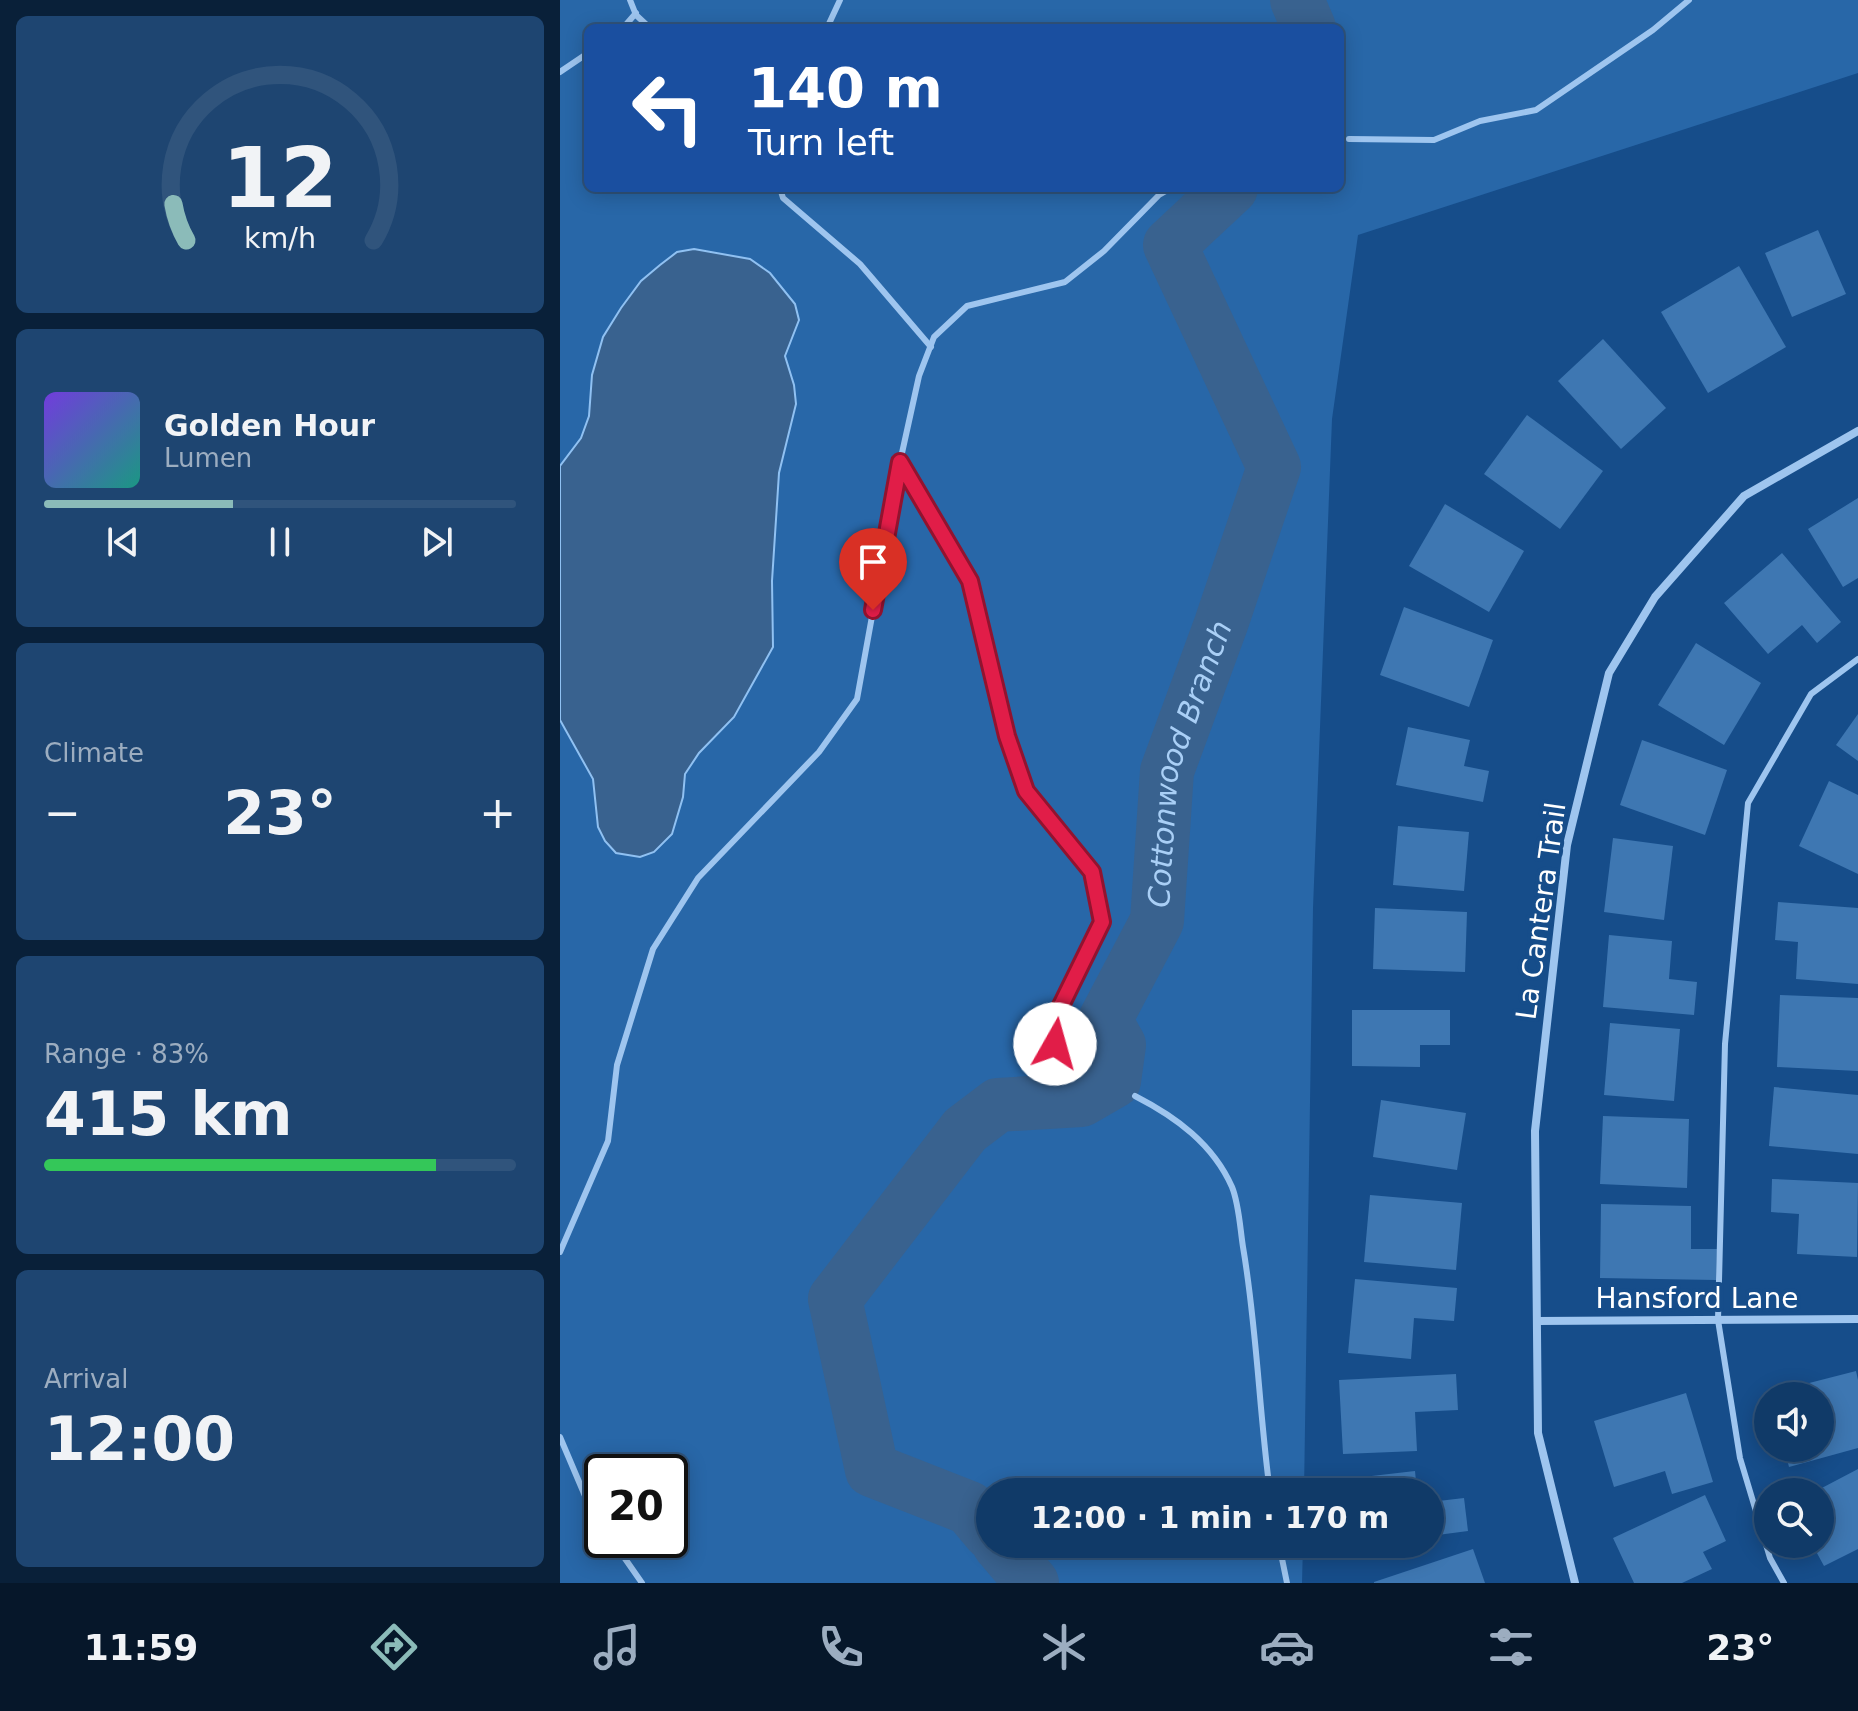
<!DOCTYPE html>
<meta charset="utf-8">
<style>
:root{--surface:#103a68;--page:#1e4571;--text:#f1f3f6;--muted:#9cadc0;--line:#30547c;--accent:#8bbbb9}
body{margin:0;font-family:"DejaVu Sans",sans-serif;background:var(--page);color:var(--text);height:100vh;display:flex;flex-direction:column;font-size:30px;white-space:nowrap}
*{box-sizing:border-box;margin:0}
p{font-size:26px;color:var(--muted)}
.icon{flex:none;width:44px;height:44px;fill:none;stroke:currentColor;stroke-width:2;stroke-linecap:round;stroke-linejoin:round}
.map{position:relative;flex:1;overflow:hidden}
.side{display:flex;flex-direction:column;gap:16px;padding:16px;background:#092039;width:560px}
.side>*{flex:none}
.top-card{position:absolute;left:24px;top:24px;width:760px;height:168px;border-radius:12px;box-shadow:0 4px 20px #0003,0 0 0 2px var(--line);background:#1a4fa0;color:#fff;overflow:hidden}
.controls{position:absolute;left:1194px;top:1382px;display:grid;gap:16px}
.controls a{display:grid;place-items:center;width:80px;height:80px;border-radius:50%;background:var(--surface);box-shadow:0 4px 20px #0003,0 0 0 2px var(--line);font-size:40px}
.speed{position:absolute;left:24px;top:1454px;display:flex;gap:16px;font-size:40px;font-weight:700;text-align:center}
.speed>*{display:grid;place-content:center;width:104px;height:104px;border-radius:50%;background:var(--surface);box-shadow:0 4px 20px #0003,0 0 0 2px var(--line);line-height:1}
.speed .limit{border:4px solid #111;border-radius:12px;background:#fff;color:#111}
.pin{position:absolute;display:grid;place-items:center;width:68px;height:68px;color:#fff;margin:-82px -34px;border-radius:50% 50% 50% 0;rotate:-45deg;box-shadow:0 0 8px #0007}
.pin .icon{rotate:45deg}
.me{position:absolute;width:88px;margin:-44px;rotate:7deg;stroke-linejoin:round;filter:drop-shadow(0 0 6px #0008)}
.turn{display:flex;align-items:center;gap:28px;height:168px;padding:0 32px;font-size:36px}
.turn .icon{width:104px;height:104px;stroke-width:2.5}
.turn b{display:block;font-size:56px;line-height:68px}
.big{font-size:60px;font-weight:600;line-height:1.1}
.side .card{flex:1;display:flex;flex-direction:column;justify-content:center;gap:12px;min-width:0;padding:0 28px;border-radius:12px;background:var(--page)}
.side .dial{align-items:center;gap:0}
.dial svg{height:208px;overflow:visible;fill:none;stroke:var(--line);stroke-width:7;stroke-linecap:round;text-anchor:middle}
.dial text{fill:var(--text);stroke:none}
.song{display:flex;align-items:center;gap:24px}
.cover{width:96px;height:96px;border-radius:12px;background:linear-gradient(135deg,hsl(260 70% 55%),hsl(170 70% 35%))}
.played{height:8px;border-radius:4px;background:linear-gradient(90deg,var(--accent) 40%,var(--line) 40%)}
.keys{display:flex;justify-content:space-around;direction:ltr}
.heat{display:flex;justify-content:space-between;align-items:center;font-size:44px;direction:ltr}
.charge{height:12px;border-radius:6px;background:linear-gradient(90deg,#34c759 83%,var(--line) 0)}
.trip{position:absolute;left:416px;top:1478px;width:468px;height:80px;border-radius:40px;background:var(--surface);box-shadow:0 4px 20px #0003,0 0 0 2px var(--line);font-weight:600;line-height:80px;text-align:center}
.dock{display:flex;height:128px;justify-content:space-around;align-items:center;background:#06172a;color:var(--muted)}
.dock .icon{width:56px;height:56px}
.dock .active{color:var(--accent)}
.dock b{font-size:36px;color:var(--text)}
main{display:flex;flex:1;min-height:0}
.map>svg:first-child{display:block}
</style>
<main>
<section class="side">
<div class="card dial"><svg viewBox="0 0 100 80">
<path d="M14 69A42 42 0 1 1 86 69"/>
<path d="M14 69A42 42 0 0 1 9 55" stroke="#8bbbb9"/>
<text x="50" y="56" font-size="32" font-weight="700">12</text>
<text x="50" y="72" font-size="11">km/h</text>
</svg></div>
<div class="card">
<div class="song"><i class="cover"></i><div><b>Golden Hour</b><p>Lumen</p></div></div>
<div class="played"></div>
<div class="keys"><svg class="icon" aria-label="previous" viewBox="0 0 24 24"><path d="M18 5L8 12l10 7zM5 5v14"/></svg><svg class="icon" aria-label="pause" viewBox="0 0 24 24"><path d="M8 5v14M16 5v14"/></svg><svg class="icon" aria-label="next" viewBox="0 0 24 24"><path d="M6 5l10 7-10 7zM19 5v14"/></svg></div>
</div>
<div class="card"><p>Climate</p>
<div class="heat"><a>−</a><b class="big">23°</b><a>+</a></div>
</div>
<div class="card"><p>Range · 83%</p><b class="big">415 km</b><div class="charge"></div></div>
<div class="card"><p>Arrival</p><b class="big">12:00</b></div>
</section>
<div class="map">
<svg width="1298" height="1583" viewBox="0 0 1298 1583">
<rect width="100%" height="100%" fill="#164d8a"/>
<path fill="#2867a8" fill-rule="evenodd" d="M0,0H1298V73L798,235L772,419L753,908L744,1492H430V1544H743L742,1583H0ZM28,28H780V188H28ZM42,1472H110V1540H42Z"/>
<polygon fill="#39628f" stroke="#90c1f2" stroke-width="2" points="134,249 190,259 210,273 235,304 239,320 225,356 234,385 236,404 219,473 212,581 213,647 174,717 139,753 125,774 123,797 112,834 94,852 80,857 56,853 45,841 38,827 33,779 0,720 0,466 21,438 29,416 32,375 43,337 61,308 81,281 100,265 117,252"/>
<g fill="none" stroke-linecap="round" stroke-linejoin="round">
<g stroke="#39628f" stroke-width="54">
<polyline points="737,0 749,28"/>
<path id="s1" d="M430,1533L409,1508L312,1470L275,1299L405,1130L438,1105L521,1100L554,1081L559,1045L545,1020L597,921L607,771L661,624L714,467L610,245L671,188"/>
<polyline points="439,1544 472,1583"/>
</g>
</g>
<g fill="#3e77b2">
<polygon points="1258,230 1286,294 1232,317 1205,253"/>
<polygon points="1179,266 1226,347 1148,393 1101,312"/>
<polygon points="1043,339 1106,408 1061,449 998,381"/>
<polygon points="967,415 1043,471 1000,529 924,474"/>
<polygon points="1298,498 1298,578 1283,587 1248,529"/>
<polygon points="885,504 964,551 929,612 849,566"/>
<polygon points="1222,553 1281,622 1257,643 1242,625 1208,654 1164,603"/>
<polygon points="844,607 933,640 909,707 820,675"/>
<polygon points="1136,643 1201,683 1164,745 1098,705"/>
<polygon points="1298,714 1298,761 1276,745"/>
<polygon points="848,727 910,740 904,766 929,771 923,802 836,785"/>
<polygon points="1082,740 1167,770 1145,835 1060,805"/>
<polygon points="1269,781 1298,795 1298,874 1239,846"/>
<polygon points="838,826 909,832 904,891 833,885"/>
<polygon points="1053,838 1113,846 1104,920 1044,912"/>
<polygon points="1218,902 1298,908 1298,984 1236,979 1238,942 1215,940"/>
<polygon points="815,908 907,912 905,972 813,969"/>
<polygon points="1049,935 1112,941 1109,979 1137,982 1134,1015 1043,1007"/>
<polygon points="1220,995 1298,998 1298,1071 1217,1067"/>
<polygon points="792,1010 890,1010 890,1045 860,1045 860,1067 792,1066"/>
<polygon points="1050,1023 1120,1029 1114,1101 1044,1095"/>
<polygon points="1214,1087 1298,1095 1298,1154 1209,1146"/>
<polygon points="821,1100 906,1113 897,1170 813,1157"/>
<polygon points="1043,1116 1129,1119 1127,1188 1040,1184"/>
<polygon points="1212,1179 1298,1183 1297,1257 1237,1254 1239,1214 1211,1212"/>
<polygon points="810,1195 902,1203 896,1270 804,1262"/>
<polygon points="1041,1204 1131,1206 1131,1249 1157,1249 1156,1280 1040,1278"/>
<polygon points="795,1279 897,1288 894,1321 854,1318 851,1359 788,1353"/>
<polygon points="1296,1371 1298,1380 1298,1448 1229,1467 1224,1448 1260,1448 1260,1396 1210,1396 1210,1393"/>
<polygon points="896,1374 898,1410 855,1412 857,1451 783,1454 779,1380"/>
<polygon points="1126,1393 1153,1482 1112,1494 1105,1471 1054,1487 1034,1421"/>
<polygon points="1298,1469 1298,1549 1264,1566 1252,1544 1260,1544 1260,1517 1269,1513 1258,1490"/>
<polygon points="855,1471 857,1492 778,1492 777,1480"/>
<polygon points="1145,1495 1166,1541 1143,1552 1152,1569 1122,1583 1074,1583 1053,1538"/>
<polygon points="904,1498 908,1531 870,1536 870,1502"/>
<polygon points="913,1549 925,1583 814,1583 814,1582"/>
</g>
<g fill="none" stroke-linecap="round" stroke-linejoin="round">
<g stroke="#9ec5ef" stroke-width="6">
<polyline points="70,0 76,15 90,28"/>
<polyline points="63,28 76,13"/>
<polyline points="267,28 280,0"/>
<polyline points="0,72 28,53"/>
<polyline points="789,139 874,140 920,121 976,110 1093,30 1129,0"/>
<polyline points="220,188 223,198 300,264 371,347"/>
<path d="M524,1069C506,1058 496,1049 490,1028L542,922L532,872L466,791L447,736L410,581L340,462L359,376L374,337L407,306L505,282L544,251L599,195L611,188"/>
<path d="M575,1096C616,1117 653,1144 672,1187C679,1204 680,1228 683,1247C697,1328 699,1411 710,1492"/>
<polyline points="0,1252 48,1141 57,1065 93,949 138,878 259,752 297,699 340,462"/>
<polyline points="0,1437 31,1510 42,1526"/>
<polyline points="52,1540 82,1583"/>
<polyline points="719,1544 727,1583"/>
<polyline points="1224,1583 1210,1558 1180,1458 1158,1320 1165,1044 1188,803 1251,694 1298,659"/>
</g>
<g stroke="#9ec5ef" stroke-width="8">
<polyline points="977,1321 1298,1319"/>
<polyline points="1015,1583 978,1433 975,1131 1007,845 1049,673 1095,597 1184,496 1298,431"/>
</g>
</g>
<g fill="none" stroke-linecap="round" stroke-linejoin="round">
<g stroke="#92132f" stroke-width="20">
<polyline id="route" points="313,610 340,462 410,581 447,736 466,791 532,872 542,922 490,1028 495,1044"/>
</g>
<use href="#route" stroke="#e11d48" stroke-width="14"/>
</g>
<g text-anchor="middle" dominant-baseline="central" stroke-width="8" stroke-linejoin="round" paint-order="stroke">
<g font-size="28" fill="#fff" stroke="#164d8a">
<text transform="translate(981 911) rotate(-82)">La Cantera Trail</text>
<text x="1137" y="1298">Hansford Lane</text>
</g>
<g font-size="30" font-style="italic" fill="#a9cff6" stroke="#164d8a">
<text stroke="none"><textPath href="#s1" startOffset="1026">Cottonwood Branch</textPath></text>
</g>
</g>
</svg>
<div class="controls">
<a><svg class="icon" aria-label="sound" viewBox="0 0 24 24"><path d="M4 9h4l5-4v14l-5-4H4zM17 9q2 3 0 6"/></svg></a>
<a><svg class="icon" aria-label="search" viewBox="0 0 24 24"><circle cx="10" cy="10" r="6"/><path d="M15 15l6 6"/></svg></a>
</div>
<div class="speed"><div class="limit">20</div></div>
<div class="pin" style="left:313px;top:610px;background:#d93025"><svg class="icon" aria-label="arrive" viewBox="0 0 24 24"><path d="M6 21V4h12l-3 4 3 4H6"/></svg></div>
<svg class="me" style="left:495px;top:1044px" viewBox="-20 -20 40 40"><circle r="19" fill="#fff"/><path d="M0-13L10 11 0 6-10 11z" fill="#e11d48"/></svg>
<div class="trip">12:00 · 1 min · 170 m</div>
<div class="top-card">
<div class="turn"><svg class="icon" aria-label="left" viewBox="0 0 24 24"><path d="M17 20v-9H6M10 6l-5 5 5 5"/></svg><div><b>140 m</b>Turn left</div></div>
</div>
</div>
</main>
<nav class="dock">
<b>11:59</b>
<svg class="icon active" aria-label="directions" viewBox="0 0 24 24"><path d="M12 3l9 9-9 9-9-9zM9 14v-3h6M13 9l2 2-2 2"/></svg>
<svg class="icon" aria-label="music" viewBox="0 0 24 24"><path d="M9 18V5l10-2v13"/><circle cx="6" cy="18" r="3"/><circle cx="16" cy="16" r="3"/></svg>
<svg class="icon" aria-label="phone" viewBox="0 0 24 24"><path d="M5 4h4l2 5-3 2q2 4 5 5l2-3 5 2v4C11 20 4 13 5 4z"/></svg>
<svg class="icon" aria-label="climate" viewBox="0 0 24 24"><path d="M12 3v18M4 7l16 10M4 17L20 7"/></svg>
<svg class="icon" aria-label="car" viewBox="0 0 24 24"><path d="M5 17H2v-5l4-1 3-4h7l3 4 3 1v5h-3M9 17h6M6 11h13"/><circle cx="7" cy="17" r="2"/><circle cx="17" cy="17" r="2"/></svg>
<svg class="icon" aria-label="filters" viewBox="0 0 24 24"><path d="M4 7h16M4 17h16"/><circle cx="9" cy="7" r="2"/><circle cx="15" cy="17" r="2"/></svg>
<b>23°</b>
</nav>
